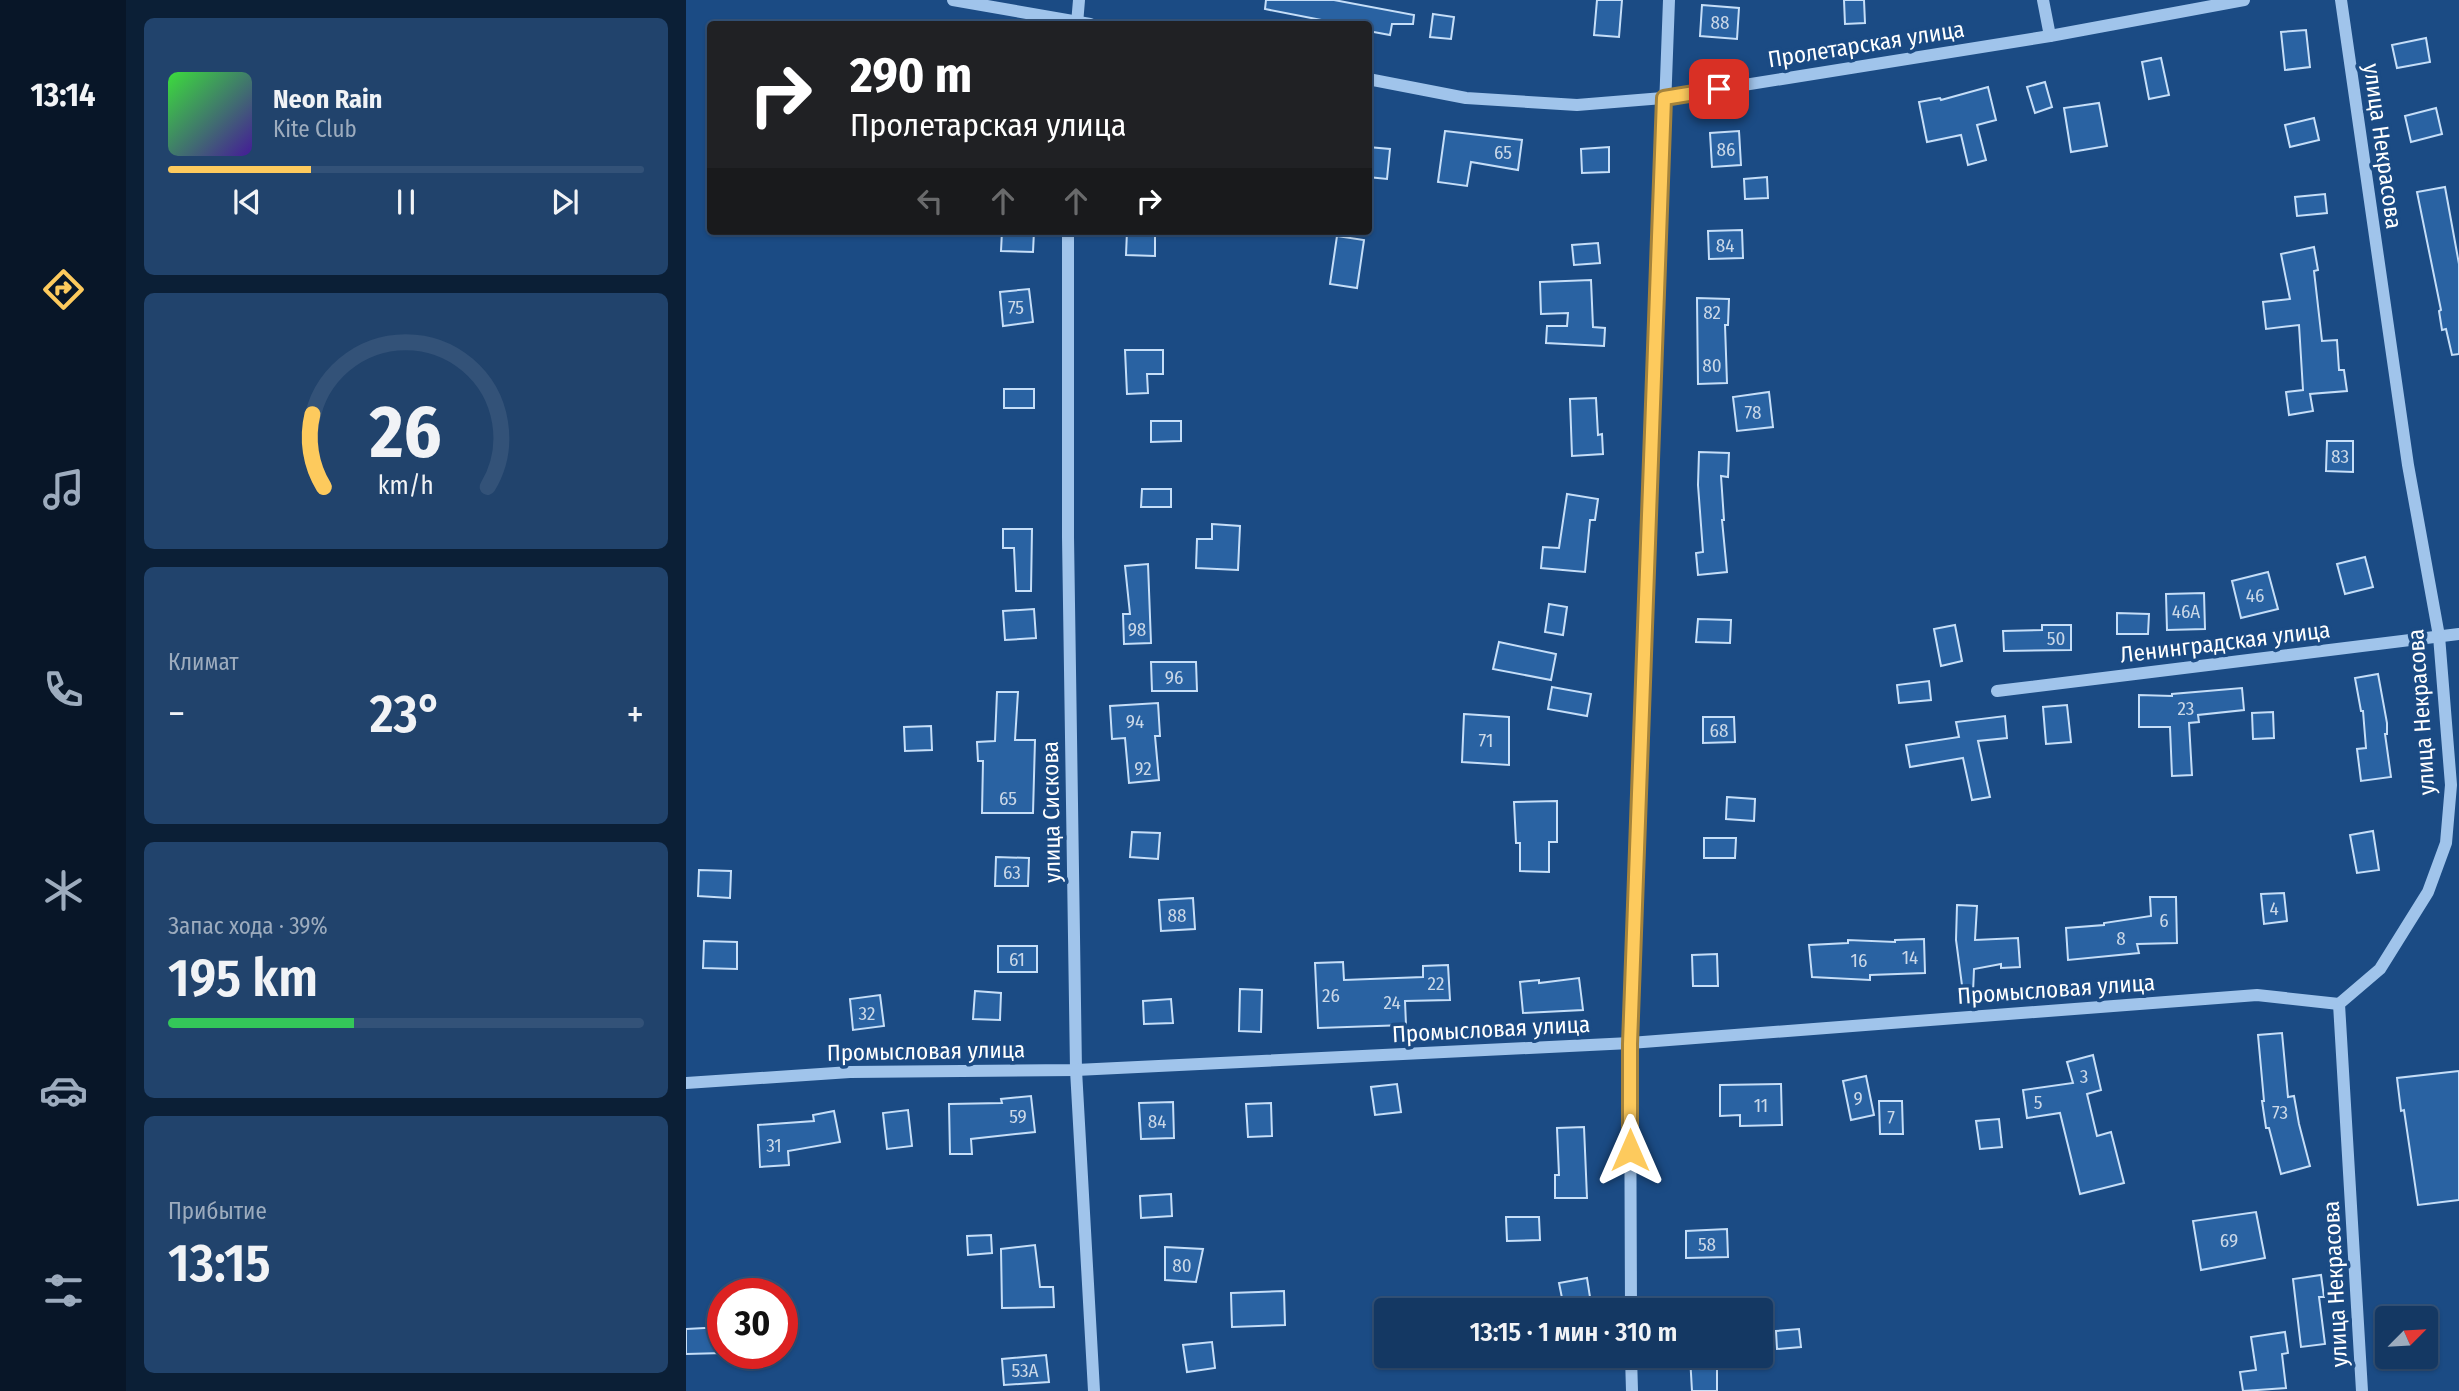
<!DOCTYPE html>
<html lang="ru">
<meta charset="utf-8">
<style>
:root{--surface:#143863;--page:#21436c;--text:#f1f3f6;--muted:#9dacbe;--line:#335278;--accent:#fdca5d}
body{margin:0;font-family:"Fira Sans Condensed",sans-serif;background:var(--page);color:var(--text);height:100vh;display:flex;flex-direction:column;font-size:26px;white-space:nowrap}
*{box-sizing:border-box;margin:0}
p{font-size:23px;color:var(--muted)}
.icon{flex:none;width:38px;height:38px;fill:none;stroke:currentColor;stroke-width:2;stroke-linecap:round;stroke-linejoin:round}
.map{position:relative;flex:1;overflow:hidden}
.side{display:flex;flex-direction:column;gap:18px;padding:18px;background:#0b1f36;width:560px}
.side>*{flex:none}
.banner{position:absolute;left:21px;top:21px;width:665px;height:214px;border-radius:7px;box-shadow:0 2px 5px #0004,0 0 0 2px var(--line);background:#202124;color:#fff;overflow:hidden}
.needle{width:46px;rotate:66deg}
.fabs{position:absolute;left:1689px;top:1306px;display:grid;gap:14px}
.fabs a{display:grid;place-items:center;width:63px;height:63px;border-radius:7px;background:var(--surface);box-shadow:0 2px 5px #0004,0 0 0 2px var(--line);font-size:35px}
.speed{position:absolute;left:21px;top:1278px;display:flex;gap:14px;font-size:35px;font-weight:700;text-align:center}
.speed>*{display:grid;place-content:center;width:91px;height:91px;border-radius:50%;background:var(--surface);box-shadow:0 2px 5px #0004,0 0 0 2px var(--line);line-height:1}
.speed .limit{border:10px solid #d22;background:#fff;color:#111}
.pin{position:absolute;display:grid;place-items:center;width:60px;height:60px;color:#fff;margin:-30px;border-radius:14px;box-shadow:0 4px 10px #0006}
.me{position:absolute;width:77px;margin:-38px;rotate:0deg;stroke-linejoin:round;filter:drop-shadow(0 0 5px #0008)}
.turn{display:flex;align-items:center;gap:24px;height:147px;padding:0 28px;font-size:32px}
.turn .icon{width:91px;height:91px;stroke-width:2.5}
.turn b{display:block;font-size:49px;line-height:60px}
.lanes{display:flex;align-items:center;height:66px;padding:0 28px;background:#0003;justify-content:center;gap:35px;direction:ltr}
.lanes .off{opacity:.35}
.big{font-size:52px;font-weight:600;line-height:1.1}
.side .card{flex:1;display:flex;flex-direction:column;justify-content:center;gap:10px;min-width:0;padding:0 24px;border-radius:10px;background:var(--page)}
.side .dial{align-items:center;gap:0}
.dial svg{height:182px;overflow:visible;fill:none;stroke:var(--line);stroke-width:7;stroke-linecap:round;text-anchor:middle}
.dial text{fill:var(--text);stroke:none}
.song{display:flex;align-items:center;gap:21px}
.cover{width:84px;height:84px;border-radius:10px;background:linear-gradient(135deg,hsl(120 70% 55%),hsl(260 70% 35%))}
.played{height:7px;border-radius:4px;background:linear-gradient(90deg,var(--accent) 30%,var(--line) 30%)}
.keys{display:flex;justify-content:space-around;direction:ltr}
.heat{display:flex;justify-content:space-between;align-items:center;font-size:38px;direction:ltr}
.charge{height:10px;border-radius:5px;background:linear-gradient(90deg,#34c759 39%,var(--line) 0)}
.trip{position:absolute;left:688px;top:1298px;width:399px;height:70px;border-radius:7px;background:var(--surface);box-shadow:0 2px 5px #0004,0 0 0 2px var(--line);font-weight:600;line-height:70px;text-align:center}
main{display:flex;flex:1;min-height:0}
.menu{display:flex;flex-direction:column;width:126px;justify-content:space-around;align-items:center;background:#081628;color:var(--muted)}
.menu .icon{width:49px;height:49px}
.menu .on{color:var(--accent)}
.menu b{font-size:32px;color:var(--text)}
.map>svg:first-child{display:block}
</style>
<main>
<nav class="menu">
<b>13:14</b>
<svg class="icon on" aria-label="directions" viewBox="0 0 24 24"><path d="M12 3l9 9-9 9-9-9zM9 14v-3h6M13 9l2 2-2 2"/></svg>
<svg class="icon" aria-label="music" viewBox="0 0 24 24"><path d="M9 18V5l10-2v13"/><circle cx="6" cy="18" r="3"/><circle cx="16" cy="16" r="3"/></svg>
<svg class="icon" aria-label="phone" viewBox="0 0 24 24"><path d="M5 4h4l2 5-3 2q2 4 5 5l2-3 5 2v4C11 20 4 13 5 4z"/></svg>
<svg class="icon" aria-label="climate" viewBox="0 0 24 24"><path d="M12 3v18M4 7l16 10M4 17L20 7"/></svg>
<svg class="icon" aria-label="car" viewBox="0 0 24 24"><path d="M5 17H2v-5l4-1 3-4h7l3 4 3 1v5h-3M9 17h6M6 11h13"/><circle cx="7" cy="17" r="2"/><circle cx="17" cy="17" r="2"/></svg>
<svg class="icon" aria-label="filters" viewBox="0 0 24 24"><path d="M4 7h16M4 17h16"/><circle cx="9" cy="7" r="2"/><circle cx="15" cy="17" r="2"/></svg>
</nav>
<section class="side">
<div class="card">
<div class="song"><i class="cover"></i><div><b>Neon Rain</b><p>Kite Club</p></div></div>
<div class="played"></div>
<div class="keys"><svg class="icon" aria-label="previous" viewBox="0 0 24 24"><path d="M18 5L8 12l10 7zM5 5v14"/></svg><svg class="icon" aria-label="pause" viewBox="0 0 24 24"><path d="M8 5v14M16 5v14"/></svg><svg class="icon" aria-label="next" viewBox="0 0 24 24"><path d="M6 5l10 7-10 7zM19 5v14"/></svg></div>
</div>
<div class="card dial"><svg viewBox="0 0 100 80">
<path d="M14 69A42 42 0 1 1 86 69"/>
<path d="M14 69A42 42 0 0 1 9 37" stroke="#fdca5d"/>
<text x="50" y="56" font-size="32" font-weight="700">26</text>
<text x="50" y="72" font-size="11">km/h</text>
</svg></div>
<div class="card"><p>Климат</p>
<div class="heat"><a>−</a><b class="big">23°</b><a>+</a></div>
</div>
<div class="card"><p>Запас хода · 39%</p><b class="big">195 km</b><div class="charge"></div></div>
<div class="card"><p>Прибытие</p><b class="big">13:15</b></div>
</section>
<div class="map">
<svg width="1773" height="1391" viewBox="0 0 1773 1391">
<rect width="100%" height="100%" fill="#1b4b84"/>
<g fill="#2962a2" stroke="#c5def8" stroke-width="2">
<polygon points="580,0 648,0 728,15 727,24 706,24 704,35 682,31 682,24 656,24 579,9"/>
<polygon points="911,0 936,0 933,37 908,35"/>
<polygon points="1158,0 1178,0 1179,23 1159,24"/>
<polygon points="1016,5 1053,8 1051,39 1014,36"/>
<polygon points="747,14 768,17 765,39 744,37"/>
<polygon points="1620,30 1624,67 1599,70 1595,32"/>
<polygon points="1740,38 1744,62 1711,68 1706,45"/>
<polygon points="1475,58 1483,95 1463,99 1456,62"/>
<polygon points="1359,82 1366,107 1349,113 1341,87"/>
<polygon points="1302,87 1310,120 1291,125 1300,160 1282,165 1275,135 1241,142 1233,102 1254,98 1255,100"/>
<polygon points="1413,103 1421,146 1385,152 1378,108"/>
<polygon points="1750,108 1756,134 1725,142 1719,116"/>
<polygon points="1628,118 1633,140 1604,147 1599,125"/>
<polygon points="759,131 836,140 832,170 785,162 781,186 752,182"/>
<polygon points="1053,131 1055,165 1026,167 1024,133"/>
<polygon points="682,147 704,149 701,179 682,177"/>
<polygon points="923,147 923,172 896,173 895,149"/>
<polygon points="1081,177 1082,198 1059,199 1058,179"/>
<polygon points="1759,187 1773,264 1773,354 1766,355 1760,329 1756,330 1753,311 1755,310 1731,192"/>
<polygon points="1639,194 1641,213 1611,216 1609,197"/>
<polygon points="1056,230 1057,258 1023,259 1022,231"/>
<polygon points="316,231 348,231 347,252 315,251"/>
<polygon points="441,231 469,231 469,256 440,255"/>
<polygon points="651,236 678,240 671,288 644,284"/>
<polygon points="912,243 914,263 888,265 886,245"/>
<polygon points="1628,247 1632,270 1628,271 1636,341 1651,340 1653,370 1658,370 1661,391 1624,394 1627,411 1603,415 1600,392 1617,390 1613,325 1580,329 1577,302 1604,299 1595,254"/>
<polygon points="905,280 907,327 919,328 918,346 860,343 861,326 881,326 882,313 855,314 854,282"/>
<polygon points="343,289 347,322 317,326 314,292"/>
<polygon points="1011,298 1043,299 1042,325 1039,325 1041,383 1012,384"/>
<polygon points="439,350 477,350 477,374 461,374 462,393 441,394"/>
<rect x="318" y="389" width="30" height="19"/>
<polygon points="1083,392 1087,427 1051,431 1047,397"/>
<polygon points="910,398 912,435 916,434 917,454 886,456 884,399"/>
<polygon points="465,421 495,421 495,441 465,442"/>
<polygon points="1641,441 1667,441 1667,472 1640,471"/>
<polygon points="1013,452 1043,453 1042,477 1035,476 1038,520 1036,520 1041,572 1012,575 1010,553 1017,552 1012,485"/>
<polygon points="456,489 485,489 485,507 455,507"/>
<polygon points="881,494 912,499 909,520 904,520 899,572 855,568 857,547 873,548"/>
<polygon points="526,524 554,526 552,570 510,568 511,539 526,539"/>
<polygon points="317,529 346,529 345,591 330,591 328,548 317,548"/>
<polygon points="1679,557 1687,587 1659,594 1651,564"/>
<polygon points="462,564 465,643 438,644 437,614 444,614 439,566"/>
<polygon points="1582,572 1592,609 1555,618 1546,581"/>
<polygon points="1518,593 1519,629 1481,630 1480,594"/>
<polygon points="863,604 881,607 877,635 859,632"/>
<polygon points="348,609 350,638 319,640 317,611"/>
<polygon points="1431,613 1463,614 1462,634 1431,634"/>
<polygon points="1012,619 1045,620 1044,643 1010,642"/>
<polygon points="1269,625 1276,661 1255,666 1248,629"/>
<polygon points="1356,625 1385,625 1385,650 1318,651 1317,631 1356,630"/>
<polygon points="813,642 870,654 865,680 807,669"/>
<polygon points="465,662 510,662 511,691 466,691"/>
<polygon points="1692,674 1701,723 1701,734 1699,734 1705,777 1675,781 1671,749 1680,748 1677,711 1675,711 1669,678"/>
<polygon points="1243,681 1245,700 1213,703 1211,685"/>
<polygon points="866,687 905,694 901,716 862,709"/>
<polygon points="1556,688 1558,710 1512,715 1513,722 1503,723 1506,775 1486,776 1484,727 1453,727 1453,695 1486,696 1486,694"/>
<polygon points="311,692 332,692 329,740 349,740 347,813 296,813 297,761 292,761 291,742 309,741"/>
<polygon points="472,703 474,736 469,736 473,780 443,783 439,738 426,739 424,706"/>
<polygon points="1381,705 1385,742 1360,744 1357,707"/>
<polygon points="1587,712 1588,738 1567,739 1566,713"/>
<polygon points="778,714 823,717 823,765 776,762"/>
<polygon points="1319,716 1321,738 1292,741 1304,797 1286,800 1277,758 1224,767 1220,745 1273,737 1270,722"/>
<polygon points="1017,717 1048,717 1049,742 1017,743"/>
<polygon points="245,726 246,750 219,751 218,727"/>
<polygon points="1041,797 1069,799 1068,821 1040,819"/>
<polygon points="871,801 871,842 863,842 863,872 834,871 834,843 830,843 828,802"/>
<polygon points="1687,831 1693,870 1671,873 1664,835"/>
<polygon points="446,832 474,833 472,859 444,857"/>
<polygon points="1018,838 1050,838 1049,858 1018,858"/>
<polygon points="310,857 343,858 342,886 309,886"/>
<polygon points="13,870 45,871 44,898 12,896"/>
<polygon points="1598,893 1601,921 1578,924 1575,894"/>
<polygon points="1464,897 1490,897 1491,943 1451,944 1453,953 1382,960 1380,928 1418,925 1418,923 1465,916"/>
<polygon points="507,898 509,929 475,931 473,900"/>
<polygon points="1271,905 1291,906 1289,940 1332,938 1334,967 1315,968 1315,964 1288,969 1287,993 1277,993 1270,940"/>
<polygon points="1238,939 1239,973 1184,975 1184,980 1126,977 1123,945 1162,943 1162,940 1209,942 1209,940"/>
<polygon points="18,941 51,942 51,969 17,968"/>
<rect x="312" y="946" width="39" height="26"/>
<polygon points="1031,954 1032,986 1007,986 1006,955"/>
<polygon points="657,962 658,980 737,977 737,966 762,965 764,1000 719,1001 720,1025 632,1028 629,963"/>
<polygon points="893,978 897,1010 837,1013 834,982 853,980 853,983"/>
<polygon points="554,989 576,990 575,1032 553,1031"/>
<polygon points="289,991 315,993 314,1020 287,1019"/>
<polygon points="194,995 198,1026 167,1030 164,999"/>
<polygon points="485,999 487,1023 458,1024 457,1001"/>
<polygon points="1596,1033 1602,1097 1608,1096 1613,1124 1624,1166 1595,1174 1583,1128 1580,1128 1576,1101 1578,1101 1572,1035"/>
<polygon points="1407,1055 1415,1090 1401,1094 1411,1136 1425,1132 1438,1183 1394,1194 1374,1113 1341,1118 1337,1090 1387,1083 1381,1062"/>
<polygon points="1773,1071 1773,1200 1732,1205 1718,1110 1715,1111 1711,1078"/>
<polygon points="1180,1076 1188,1115 1165,1120 1157,1081"/>
<polygon points="711,1084 715,1112 689,1115 685,1087"/>
<polygon points="1095,1084 1096,1125 1054,1126 1054,1115 1034,1116 1034,1085"/>
<polygon points="345,1096 349,1132 285,1139 286,1154 264,1154 263,1104 316,1103 315,1099"/>
<polygon points="1193,1101 1216,1101 1217,1134 1194,1134"/>
<polygon points="487,1102 488,1138 455,1139 453,1103"/>
<polygon points="585,1103 586,1136 562,1137 560,1104"/>
<polygon points="222,1110 226,1146 201,1149 197,1113"/>
<polygon points="148,1111 154,1142 102,1151 103,1165 74,1167 72,1125 128,1121 127,1115"/>
<polygon points="1313,1119 1316,1147 1294,1149 1290,1121"/>
<polygon points="898,1127 901,1198 869,1198 869,1175 873,1175 871,1128"/>
<polygon points="485,1194 486,1216 455,1218 454,1196"/>
<polygon points="1570,1212 1579,1258 1515,1270 1507,1221"/>
<polygon points="820,1217 853,1217 854,1240 821,1241"/>
<polygon points="1041,1229 1042,1257 1000,1258 1000,1231"/>
<polygon points="305,1235 306,1253 282,1255 281,1236"/>
<polygon points="349,1245 354,1287 367,1287 368,1307 316,1308 315,1249"/>
<polygon points="479,1247 517,1249 510,1282 479,1280"/>
<polygon points="1635,1275 1638,1297 1633,1297 1639,1344 1615,1347 1607,1279"/>
<polygon points="901,1278 904,1297 877,1303 873,1283"/>
<polygon points="598,1291 599,1325 546,1327 545,1293"/>
<polygon points="37,1327 37,1353 0,1354 0,1329"/>
<polygon points="1113,1329 1115,1347 1091,1349 1090,1331"/>
<polygon points="1599,1332 1602,1353 1596,1354 1600,1388 1557,1391 1554,1372 1570,1370 1565,1337"/>
<polygon points="526,1342 529,1368 501,1372 497,1345"/>
<polygon points="360,1355 363,1382 318,1385 316,1359"/>
<polygon points="1004,1356 1031,1356 1031,1391 1006,1391"/>
</g>
<g fill="none" stroke-linecap="round" stroke-linejoin="round">
<g stroke="#a0c4eb" stroke-width="12">
<polyline points="267,0 404,24"/>
<polyline points="1357,0 1364,36"/>
<polyline points="1655,0 1722,465 1753,636 1765,785 1760,843 1742,892 1694,969 1653,1004 1676,1391"/>
<polyline points="391,24 393,0"/>
<polyline points="682,79 780,98 891,105 977,98 1364,36 1558,0"/>
<polyline points="382,231 382,537 390,1070 408,1391"/>
<polyline points="1311,691 1773,634"/>
<polyline points="0,1083 164,1072 390,1070 944,1043 1571,995 1653,1004"/>
<polyline points="945,1311 944,1043 983,0"/>
<polyline points="945,1356 946,1391"/>
</g>
</g>
<g fill="none" stroke-linecap="round" stroke-linejoin="round">
<g stroke="#a4833c" stroke-width="18">
<polyline id="route" points="944,1150 944,1044 978,98 1033,89"/>
</g>
<use href="#route" stroke="#fdca5d" stroke-width="12"/>
</g>
<g text-anchor="middle" dominant-baseline="central" stroke-width="7" stroke-linejoin="round" paint-order="stroke">
<g font-size="19" fill="#cad8e8">
<text x="1034" y="22">88</text>
<text x="1040" y="149">86</text>
<text x="817" y="152">65</text>
<text x="1039" y="245">84</text>
<text x="330" y="307">75</text>
<text x="1026" y="312">82</text>
<text x="1026" y="365">80</text>
<text x="1067" y="412">78</text>
<text x="1654" y="456">83</text>
<text x="1569" y="595">46</text>
<text x="1500" y="611">46А</text>
<text x="451" y="629">98</text>
<text x="1370" y="638">50</text>
<text x="488" y="677">96</text>
<text x="1500" y="708">23</text>
<text x="449" y="721">94</text>
<text x="1033" y="730">68</text>
<text x="800" y="740">71</text>
<text x="457" y="768">92</text>
<text x="322" y="798">65</text>
<text x="326" y="872">63</text>
<text x="1588" y="908">4</text>
<text x="491" y="915">88</text>
<text x="1478" y="920">6</text>
<text x="1435" y="938">8</text>
<text x="1224" y="957">14</text>
<text x="331" y="959">61</text>
<text x="1173" y="960">16</text>
<text x="750" y="983">22</text>
<text x="645" y="995">26</text>
<text x="706" y="1002">24</text>
<text x="181" y="1013">32</text>
<text x="1398" y="1076">3</text>
<text x="1172" y="1098">9</text>
<text x="1352" y="1102">5</text>
<text x="1075" y="1105">11</text>
<text x="1594" y="1112">73</text>
<text x="332" y="1116">59</text>
<text x="1205" y="1117">7</text>
<text x="471" y="1121">84</text>
<text x="88" y="1145">31</text>
<text x="1543" y="1240">69</text>
<text x="1021" y="1244">58</text>
<text x="496" y="1265">80</text>
<text x="339" y="1370">53А</text>
</g>
<g font-size="23" fill="#fff" stroke="#1b4b84">
<text transform="translate(1180 44) rotate(-9)">Пролетарская улица</text>
<text transform="translate(1697 146) rotate(82)">улица Некрасова</text>
<text transform="translate(1539 642) rotate(-7)">Ленинградская улица</text>
<text transform="translate(1735 712) rotate(-94)">улица Некрасова</text>
<text transform="translate(365 812) rotate(-91)">улица Сискова</text>
<text transform="translate(1370 989) rotate(-4)">Промысловая улица</text>
<text transform="translate(805 1029) rotate(-3)">Промысловая улица</text>
<text transform="translate(240 1051) rotate(-1)">Промысловая улица</text>
<text transform="translate(1649 1284) rotate(-93)">улица Некрасова</text>
</g>
</g>
</svg>
<div class="fabs">
<a><svg class="needle" viewBox="-14 -14 28 28"><path d="M0-13l5 13h-10z" fill="#e53935"/><path d="M0 13l5-13h-10z" fill="#9dacbe"/></svg></a>
</div>
<div class="speed"><div class="limit">30</div></div>
<div class="pin" style="left:1033px;top:89px;background:#d93025"><svg class="icon" aria-label="arrive" viewBox="0 0 24 24"><path d="M6 21V4h12l-3 4 3 4H6"/></svg></div>
<svg class="me" style="left:944px;top:1150px" viewBox="-20 -20 40 40"><path d="M0-17L14 15 0 8-14 15z" fill="#fdca5d" stroke="#fff" stroke-width="4"/></svg>
<div class="trip">13:15 · 1 мин · 310 m</div>
<div class="banner">
<div class="turn"><svg class="icon" aria-label="right" viewBox="0 0 24 24"><path d="M7 20v-9h11M14 6l5 5-5 5"/></svg><div><b>290 m</b>Пролетарская улица</div></div>
<div class="lanes"><svg class="icon off" aria-label="left" viewBox="0 0 24 24"><path d="M17 20v-9H6M10 6l-5 5 5 5"/></svg><svg class="icon off" aria-label="ahead" viewBox="0 0 24 24"><path d="M12 20V5M6 11l6-6 6 6"/></svg><svg class="icon off" aria-label="ahead" viewBox="0 0 24 24"><path d="M12 20V5M6 11l6-6 6 6"/></svg><svg class="icon" aria-label="right" viewBox="0 0 24 24"><path d="M7 20v-9h11M14 6l5 5-5 5"/></svg></div>
</div>
</div>
</main>
